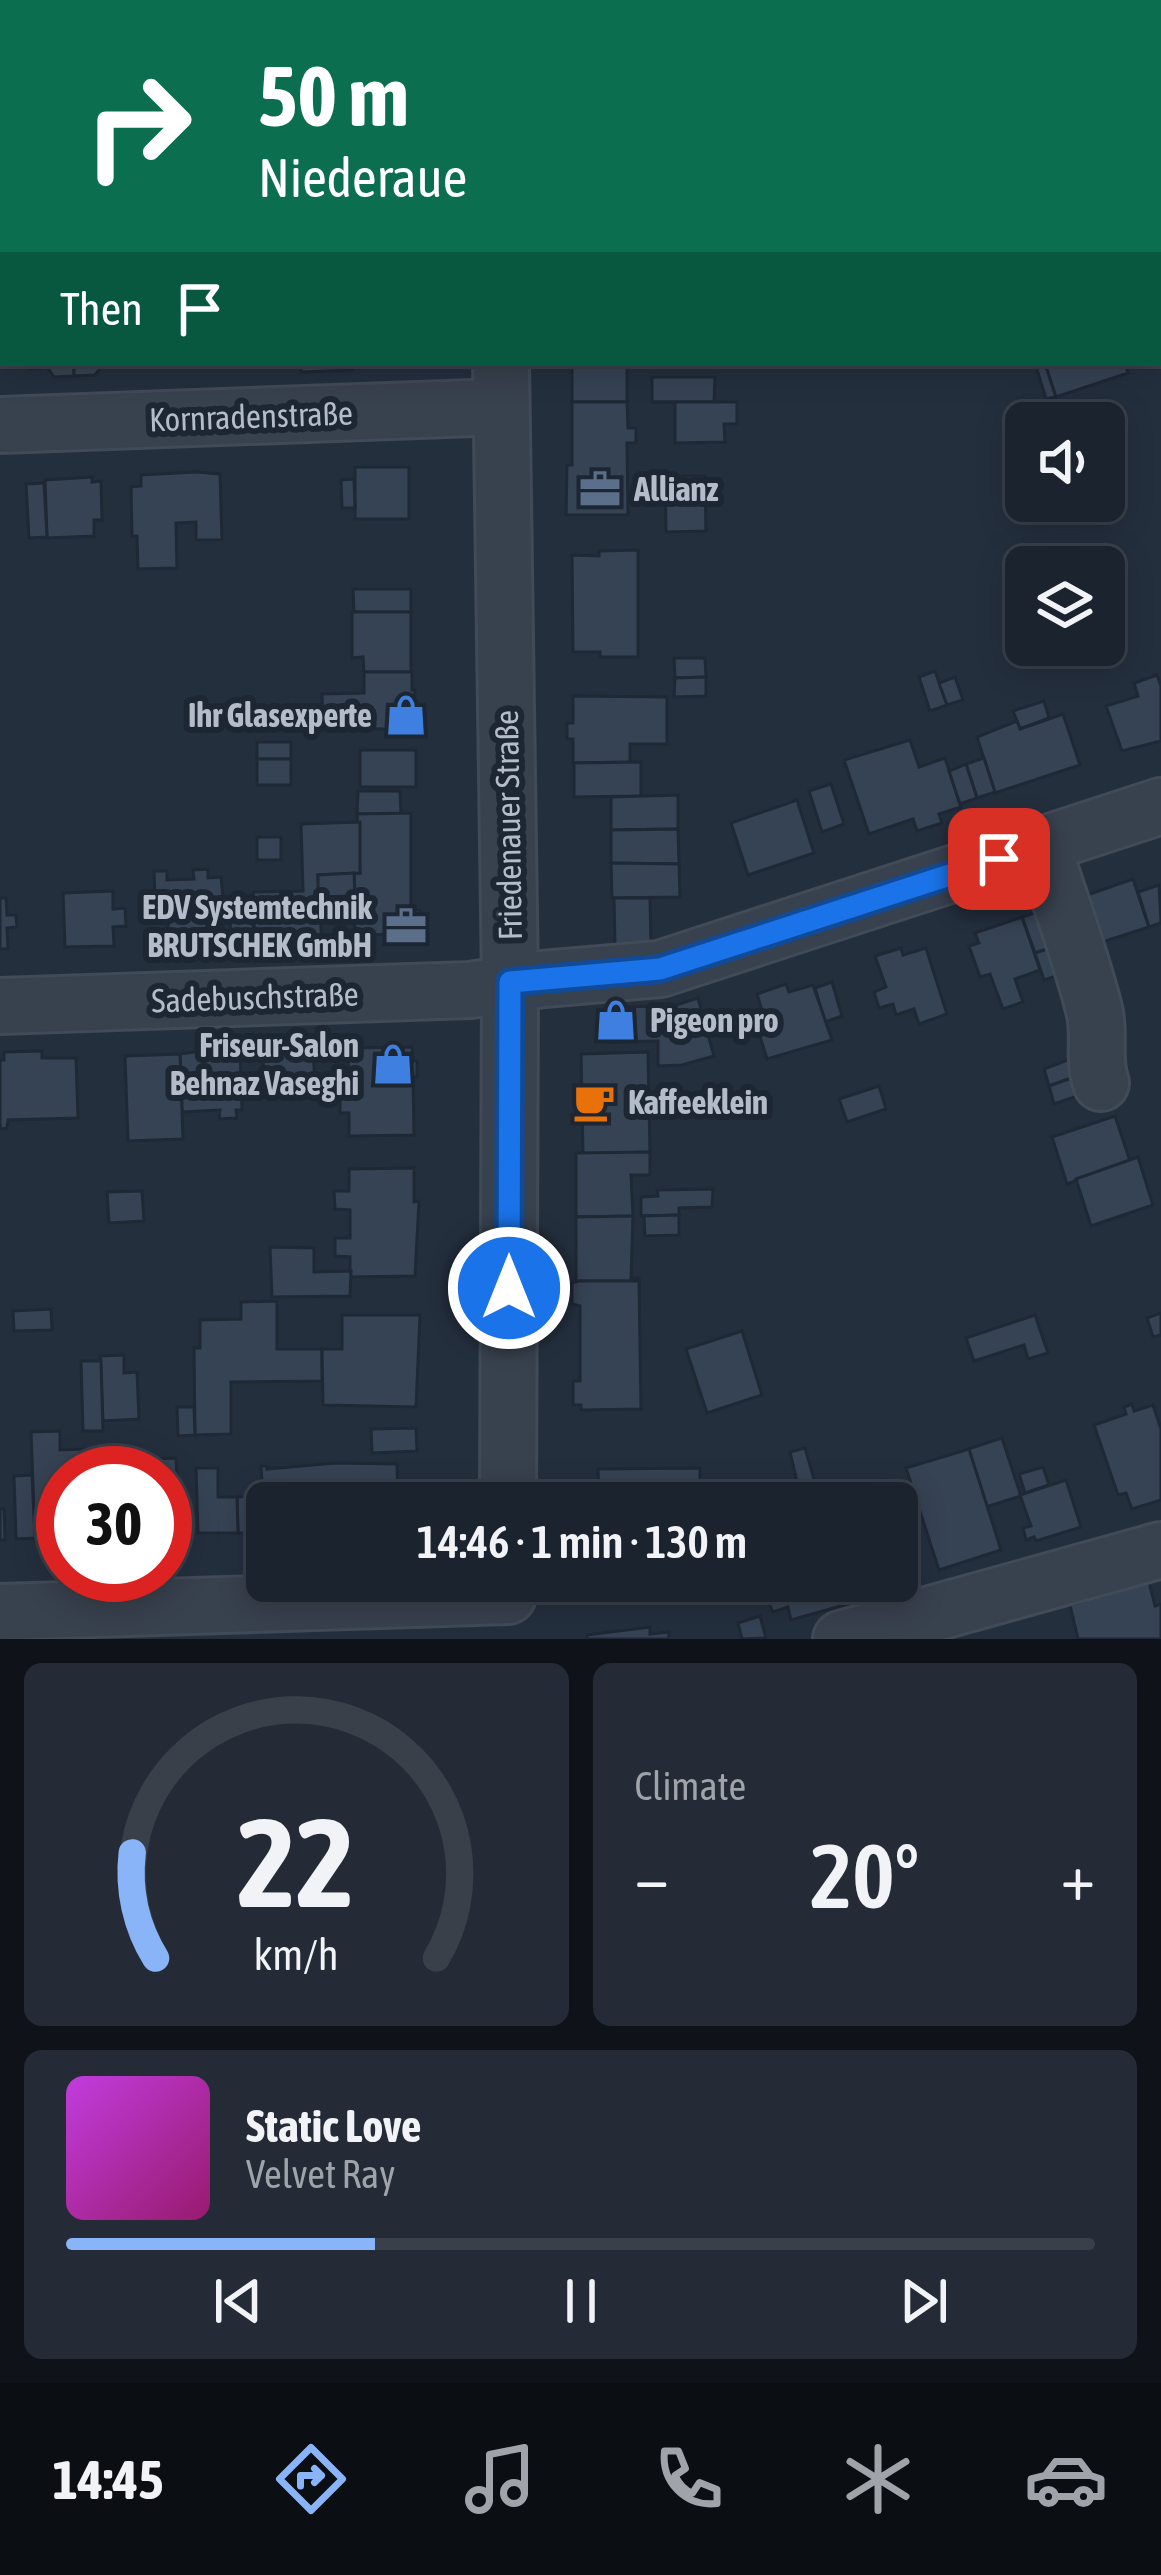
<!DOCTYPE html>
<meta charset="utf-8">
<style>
:root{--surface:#1b232e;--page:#242b36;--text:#f1f3f6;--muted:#a0a4aa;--line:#39404a;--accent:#8ab4f8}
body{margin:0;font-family:"Asap Condensed",sans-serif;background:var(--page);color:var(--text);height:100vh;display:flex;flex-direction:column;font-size:45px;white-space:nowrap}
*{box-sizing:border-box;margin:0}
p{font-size:39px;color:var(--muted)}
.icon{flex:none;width:66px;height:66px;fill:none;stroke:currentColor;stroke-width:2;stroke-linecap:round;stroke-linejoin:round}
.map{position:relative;height:1639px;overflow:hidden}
.side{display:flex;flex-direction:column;gap:24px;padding:24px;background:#0f1319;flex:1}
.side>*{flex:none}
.banner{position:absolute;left:0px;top:0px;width:1161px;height:366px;box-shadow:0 6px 30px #0003,0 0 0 3px var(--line);background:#0b6e4f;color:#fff;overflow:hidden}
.controls{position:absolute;left:1005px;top:402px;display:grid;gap:24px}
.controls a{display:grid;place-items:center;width:120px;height:120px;border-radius:18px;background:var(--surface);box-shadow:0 6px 30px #0003,0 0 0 3px var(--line);font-size:60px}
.speed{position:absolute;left:36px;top:1446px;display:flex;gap:24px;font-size:60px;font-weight:700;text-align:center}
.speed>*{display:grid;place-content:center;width:156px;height:156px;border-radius:50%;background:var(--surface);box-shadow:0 6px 30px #0003,0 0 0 3px var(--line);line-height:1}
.speed .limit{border:18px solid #d22;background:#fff;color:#111}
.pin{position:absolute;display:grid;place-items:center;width:102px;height:102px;color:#fff;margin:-51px;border-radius:24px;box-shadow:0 6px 18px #0006}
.me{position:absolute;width:132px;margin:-66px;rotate:0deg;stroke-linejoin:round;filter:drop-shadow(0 0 9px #0008)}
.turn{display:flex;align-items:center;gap:42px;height:252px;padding:0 60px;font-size:54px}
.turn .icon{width:156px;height:156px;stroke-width:2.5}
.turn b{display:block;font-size:84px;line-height:102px}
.then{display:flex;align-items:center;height:114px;padding:0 60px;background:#0003;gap:24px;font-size:45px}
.big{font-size:90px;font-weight:600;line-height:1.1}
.side .card{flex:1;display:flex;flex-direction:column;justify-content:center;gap:18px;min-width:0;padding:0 42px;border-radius:18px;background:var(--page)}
.side .dial{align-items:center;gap:0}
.dial svg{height:312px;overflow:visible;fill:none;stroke:var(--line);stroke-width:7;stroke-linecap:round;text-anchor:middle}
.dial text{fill:var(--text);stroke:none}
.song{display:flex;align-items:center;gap:36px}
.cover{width:144px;height:144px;border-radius:18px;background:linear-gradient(135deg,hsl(290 70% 55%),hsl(320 70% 35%))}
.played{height:12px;border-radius:6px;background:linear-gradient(90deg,var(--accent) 30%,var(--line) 30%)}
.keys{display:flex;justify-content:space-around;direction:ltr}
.heat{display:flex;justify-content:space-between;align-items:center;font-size:66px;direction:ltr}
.side .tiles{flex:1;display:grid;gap:24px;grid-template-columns:1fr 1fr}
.card:last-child{grid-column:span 2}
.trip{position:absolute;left:246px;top:1482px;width:672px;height:120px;border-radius:18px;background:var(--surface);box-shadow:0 6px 30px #0003,0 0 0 3px var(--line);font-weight:600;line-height:120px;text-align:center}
.dock{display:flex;height:192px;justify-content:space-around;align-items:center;background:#0b0e12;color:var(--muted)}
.dock .icon{width:84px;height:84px}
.dock .on{color:var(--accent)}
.dock b{font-size:54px;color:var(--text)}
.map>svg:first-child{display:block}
</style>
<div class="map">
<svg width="1161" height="1639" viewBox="0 0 1161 1639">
<rect width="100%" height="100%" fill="#242f3e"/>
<g fill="#364354" stroke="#1f2835" stroke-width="3">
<rect x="245" y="0" width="53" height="3"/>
<polygon points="670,0 765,0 755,3"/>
<polygon points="30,363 74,363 74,376 54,377 47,367 30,369"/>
<polygon points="74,363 119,363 119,365 102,366 95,375 74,376"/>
<polygon points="301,363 353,363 353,370 301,372"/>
<rect x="572" y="363" width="55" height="39"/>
<polygon points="1035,363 1045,363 1056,397 1046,399"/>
<polygon points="1045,363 1125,363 1128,373 1056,397"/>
<polygon points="652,377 715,377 714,402 652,402"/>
<polygon points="572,402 627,402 628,428 636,428 636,443 627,443 628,515 566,515 567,465 572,465"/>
<polygon points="651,402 737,402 737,424 724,424 725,442 675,443 675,403"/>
<rect x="355" y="467" width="54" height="52"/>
<polygon points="196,472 220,474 222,540 196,540 196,522 176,523 177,568 138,569 137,536 132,536 131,487 141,486 141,475"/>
<polygon points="665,476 705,476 706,531 666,532"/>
<polygon points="92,477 92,482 101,481 102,520 94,520 94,536 47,538 45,480"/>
<polygon points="354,479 355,508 342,508 341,480"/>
<polygon points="44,483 47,537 29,538 26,484"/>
<polygon points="638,550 638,657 600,657 600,652 573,652 572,555 599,556 599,551"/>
<polygon points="353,589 411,589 411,612 354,612"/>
<polygon points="352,612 411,612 411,672 364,672 363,657 352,658"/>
<polygon points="674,658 705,658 706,677 675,678"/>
<polygon points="935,671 947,705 930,711 919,677"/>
<polygon points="364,672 412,672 412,690 415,690 411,730 323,727 322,694 364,693"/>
<polygon points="1157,675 1161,686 1161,741 1122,751 1106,706 1138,696 1134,683"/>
<polygon points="706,677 706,696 674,697 675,678"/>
<polygon points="955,677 963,700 947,705 939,683"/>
<polygon points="573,696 667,697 667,744 630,744 630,762 573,763 573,739 567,739 567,723 573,723"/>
<polygon points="1044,701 1049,718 1020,729 1013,711"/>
<polygon points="1063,714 1080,765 995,793 977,737 1017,721 1020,729"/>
<polygon points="910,740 919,767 945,758 961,807 939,814 942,823 917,831 913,819 869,834 844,760"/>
<rect x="257" y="742" width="34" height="17"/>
<rect x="360" y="750" width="56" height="37"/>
<polygon points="984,758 995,792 977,798 966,764"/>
<rect x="257" y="759" width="34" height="26"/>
<polygon points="641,762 641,796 574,797 574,763"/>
<polygon points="966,764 977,798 960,804 949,771"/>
<polygon points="831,784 844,824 822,832 809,791"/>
<polygon points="358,791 400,791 401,814 357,814"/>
<polygon points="678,795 678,829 611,830 611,797"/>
<polygon points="797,800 814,853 748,875 731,823"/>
<polygon points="411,813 411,910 420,910 421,932 355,936 354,873 360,873 357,814"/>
<polygon points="360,822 360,873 318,875 322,946 255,949 253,892 303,891 301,824"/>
<polygon points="678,829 679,864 611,863 611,830"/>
<rect x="257" y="837" width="24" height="23"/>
<polygon points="611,863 679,864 680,897 612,898"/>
<polygon points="208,869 208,878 221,877 223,897 232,896 232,911 222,910 224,942 169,944 167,895 155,895 154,871 167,871 167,880 194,879 193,870"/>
<polygon points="354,873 355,896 318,897 318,875"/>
<polygon points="1133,879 1149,927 1093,945 1087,895"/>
<polygon points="1159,885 1161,923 1149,927 1138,892"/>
<polygon points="113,891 113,909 125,908 126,926 113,927 114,946 65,947 63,893"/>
<polygon points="253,895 253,932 230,932 232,896"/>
<polygon points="0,898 6,898 7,915 16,915 17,927 7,928 8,949 0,949"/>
<polygon points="614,898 650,898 651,946 615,946"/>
<polygon points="1053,907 1065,943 1035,953 1022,917"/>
<polygon points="1022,917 1040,970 1015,979 1023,1002 1003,1009 990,974 980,977 969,946 979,943 975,933"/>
<polygon points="1060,945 1069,972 1044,980 1035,953"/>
<polygon points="901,948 903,955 926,948 947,1014 919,1024 914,1009 896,1015 893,1004 879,1008 874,992 886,987 875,956"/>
<polygon points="832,982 842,1016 825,1022 815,988"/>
<polygon points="786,984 789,992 813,985 832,1040 767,1059 756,1024 765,1021 757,994"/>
<polygon points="698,998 714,1056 682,1065 658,1066 658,1041 608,1042 608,1014 616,1007 659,1006 664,1009"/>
<polygon points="230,1047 230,1052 240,1051 242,1110 236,1110 237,1118 219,1119 220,1110 182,1112 180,1054"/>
<polygon points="412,1047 413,1061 417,1061 417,1077 413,1077 414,1135 349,1136 349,1113 340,1113 340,1097 349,1097 348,1048"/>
<polygon points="313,1049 315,1083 264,1085 263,1052"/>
<polygon points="42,1051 42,1058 76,1058 78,1118 8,1120 7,1128 0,1129 0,1060 4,1060 4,1052"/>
<polygon points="648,1052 650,1152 583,1154 581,1054"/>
<polygon points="180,1054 183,1139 128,1141 125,1056"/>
<polygon points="1078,1056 1083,1074 1049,1086 1044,1069"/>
<polygon points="1083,1074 1089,1092 1054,1104 1049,1086"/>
<polygon points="879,1086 886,1109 847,1122 839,1099"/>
<polygon points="1115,1116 1130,1161 1067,1184 1052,1137"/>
<polygon points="650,1152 650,1175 631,1175 633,1216 576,1217 576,1153"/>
<polygon points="1138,1157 1153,1205 1091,1226 1076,1179"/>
<polygon points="414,1168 414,1202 419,1201 415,1276 350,1277 350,1257 335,1256 335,1238 350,1238 350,1210 335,1209 334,1191 349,1191 349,1169"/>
<polygon points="713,1189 712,1207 679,1208 679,1215 641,1216 641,1197 658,1196 657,1190"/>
<polygon points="142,1191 144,1221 109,1223 107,1192"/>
<polygon points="679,1215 679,1235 645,1236 644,1216"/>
<polygon points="633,1216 631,1278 639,1278 639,1281 576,1281 576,1217"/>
<polygon points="270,1247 314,1248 314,1272 351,1271 350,1296 272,1297"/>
<polygon points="579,1281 639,1281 641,1409 581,1410 581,1405 573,1405 573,1381 580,1381 580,1306 572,1304 572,1283"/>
<polygon points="277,1301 277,1349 322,1349 322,1381 231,1382 231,1434 195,1435 194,1348 200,1348 200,1320 241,1319 241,1302"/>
<polygon points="51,1309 52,1330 14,1331 13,1311"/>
<polygon points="1161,1313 1161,1335 1153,1337 1147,1318"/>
<polygon points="342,1315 420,1315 416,1407 323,1405 322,1349 342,1349"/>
<polygon points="1035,1315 1048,1353 1028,1359 1024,1345 974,1361 966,1338"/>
<polygon points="742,1331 762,1395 707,1413 686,1349"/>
<polygon points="124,1355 124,1373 137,1372 139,1419 103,1421 100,1356"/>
<polygon points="81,1361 101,1361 103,1431 83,1431"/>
<polygon points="1132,1404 1134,1411 1153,1405 1161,1429 1161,1500 1132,1509 1126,1493 1118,1495 1094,1425 1126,1414 1124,1407"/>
<polygon points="177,1407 194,1407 195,1435 178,1436"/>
<polygon points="416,1428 417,1451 372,1453 371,1429"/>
<polygon points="60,1431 60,1450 84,1449 85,1473 63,1473 63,1540 35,1541 31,1432"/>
<polygon points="1002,1438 1021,1496 986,1507 968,1449"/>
<polygon points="805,1448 821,1503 802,1503 790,1452"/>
<polygon points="969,1449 1001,1550 939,1570 906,1468"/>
<polygon points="176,1458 177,1477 155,1473 154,1459"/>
<polygon points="336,1463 397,1464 398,1503 267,1503 267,1533 238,1533 237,1497 263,1496 261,1466 267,1466 267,1469"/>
<polygon points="1043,1467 1049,1485 1025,1493 1019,1474"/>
<polygon points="196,1468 218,1468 218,1497 237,1497 238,1533 198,1533"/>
<polygon points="700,1468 700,1503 599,1503 598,1469"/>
<polygon points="32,1475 35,1538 16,1539 14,1476"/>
<polygon points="165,1477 177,1477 179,1536 165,1536"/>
<polygon points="1066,1480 1081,1527 1036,1541 1034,1537 1026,1540 1023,1528 1031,1526 1020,1495"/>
<polygon points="0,1509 4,1509 5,1540 0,1540"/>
<polygon points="897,1561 906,1588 848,1604 842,1581 897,1581"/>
<polygon points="726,1581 756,1581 759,1599 726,1599"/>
<polygon points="779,1581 842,1581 848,1604 791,1620 788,1607 773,1612 769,1603 764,1585"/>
<polygon points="1149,1582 1155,1606 1161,1604 1161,1639 1078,1639 1070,1605"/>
<polygon points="760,1616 766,1638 742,1639 738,1623"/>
<polygon points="650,1627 650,1634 669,1632 669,1639 587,1639 587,1635"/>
</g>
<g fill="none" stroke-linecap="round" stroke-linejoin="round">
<g stroke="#414a57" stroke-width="60">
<g id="minor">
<polyline points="497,0 497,3"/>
<polyline points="501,363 510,982 508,1503"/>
<polyline points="0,425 501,407"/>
<path d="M1042,845C1059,899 1080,954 1094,1009C1101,1035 1092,1058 1101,1083"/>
<polyline points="0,1006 470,990 543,979 660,969 1161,806"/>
<polyline points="0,1612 508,1596"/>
<polyline points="841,1639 1161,1550"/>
</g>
</g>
<use href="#minor" stroke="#38414e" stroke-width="54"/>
</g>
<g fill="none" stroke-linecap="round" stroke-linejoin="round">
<g stroke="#114b97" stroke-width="30">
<polyline id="route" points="509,1288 510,982 660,969 999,859"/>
</g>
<use href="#route" stroke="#1a73e8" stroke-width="21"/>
</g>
<defs>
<g id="office-bare" transform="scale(3.24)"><path d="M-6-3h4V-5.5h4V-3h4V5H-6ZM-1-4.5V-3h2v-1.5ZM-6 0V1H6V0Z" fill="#5c6f8a" stroke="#1d2633" stroke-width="2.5" paint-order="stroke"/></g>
<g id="shop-bare" transform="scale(3.24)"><path d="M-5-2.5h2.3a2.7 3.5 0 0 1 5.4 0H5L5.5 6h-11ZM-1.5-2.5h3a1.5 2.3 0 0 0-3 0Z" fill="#3f7fe0" stroke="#1d2633" stroke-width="2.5" paint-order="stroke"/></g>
<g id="cafe-bare" transform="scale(3.24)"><path d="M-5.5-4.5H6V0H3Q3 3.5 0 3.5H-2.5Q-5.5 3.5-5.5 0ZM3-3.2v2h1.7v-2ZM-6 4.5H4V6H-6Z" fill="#e8710a" stroke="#1d2633" stroke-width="2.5" paint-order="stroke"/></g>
</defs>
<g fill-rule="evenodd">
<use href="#office-bare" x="600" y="489"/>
<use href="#shop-bare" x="406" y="715"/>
<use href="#office-bare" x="406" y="926"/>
<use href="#shop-bare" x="616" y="1020"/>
<use href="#shop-bare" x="393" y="1064"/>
<use href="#cafe-bare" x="594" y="1102"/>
</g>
<g text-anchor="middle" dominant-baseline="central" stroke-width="12" stroke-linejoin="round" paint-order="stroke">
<g font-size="33" fill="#b4bcc9" stroke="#1d2633">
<text transform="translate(251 416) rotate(-2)">Kornradenstraße</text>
<text transform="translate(508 825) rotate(-91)">Friedenauer Straße</text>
<text transform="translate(255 997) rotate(-2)">Sadebuschstraße</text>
</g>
<g font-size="33" font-weight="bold" fill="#b4bcc9" stroke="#1d2633" text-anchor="start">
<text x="634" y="489">Allianz</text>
<text x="372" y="715" text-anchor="end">Ihr Glasexperte</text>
<text x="372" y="907" text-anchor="end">EDV Systemtechnik<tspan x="372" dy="38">BRUTSCHEK GmbH</tspan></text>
<text x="650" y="1020">Pigeon pro</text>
<text x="359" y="1045" text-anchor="end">Friseur-Salon<tspan x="359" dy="38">Behnaz Vaseghi</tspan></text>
<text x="628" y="1102">Kaffeeklein</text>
</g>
</g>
</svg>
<div class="controls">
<a><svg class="icon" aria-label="sound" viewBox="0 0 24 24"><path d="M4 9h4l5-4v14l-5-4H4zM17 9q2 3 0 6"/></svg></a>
<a><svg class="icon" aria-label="layers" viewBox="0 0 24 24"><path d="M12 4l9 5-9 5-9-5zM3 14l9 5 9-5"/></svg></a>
</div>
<div class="speed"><div class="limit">30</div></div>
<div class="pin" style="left:999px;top:859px;background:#d93025"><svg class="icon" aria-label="arrive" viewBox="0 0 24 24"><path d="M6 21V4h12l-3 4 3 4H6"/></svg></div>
<svg class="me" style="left:509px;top:1288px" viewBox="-20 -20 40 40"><circle r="17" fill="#1a73e8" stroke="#fff" stroke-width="3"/><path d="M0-11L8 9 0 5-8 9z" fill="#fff"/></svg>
<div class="trip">14:46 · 1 min · 130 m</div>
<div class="banner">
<div class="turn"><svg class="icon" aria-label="right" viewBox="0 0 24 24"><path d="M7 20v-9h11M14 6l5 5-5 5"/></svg><div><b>50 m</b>Niederaue</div></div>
<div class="then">Then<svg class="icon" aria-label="arrive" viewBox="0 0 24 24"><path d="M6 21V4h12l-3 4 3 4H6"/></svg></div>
</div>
</div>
<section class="side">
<div class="tiles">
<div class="card dial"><svg viewBox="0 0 100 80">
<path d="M14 69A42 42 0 1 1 86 69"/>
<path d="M14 69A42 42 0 0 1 8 42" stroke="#8ab4f8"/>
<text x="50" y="56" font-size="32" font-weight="700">22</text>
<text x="50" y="72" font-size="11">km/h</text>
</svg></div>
<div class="card"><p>Climate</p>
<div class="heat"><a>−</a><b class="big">20°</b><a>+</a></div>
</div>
<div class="card">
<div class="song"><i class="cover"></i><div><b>Static Love</b><p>Velvet Ray</p></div></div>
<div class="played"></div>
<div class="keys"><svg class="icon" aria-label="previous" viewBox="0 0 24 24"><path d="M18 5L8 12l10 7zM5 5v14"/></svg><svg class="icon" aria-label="pause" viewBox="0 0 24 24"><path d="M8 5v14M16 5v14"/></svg><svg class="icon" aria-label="next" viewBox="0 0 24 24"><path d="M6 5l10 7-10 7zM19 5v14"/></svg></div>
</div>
</div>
</section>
<nav class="dock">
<b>14:45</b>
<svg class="icon on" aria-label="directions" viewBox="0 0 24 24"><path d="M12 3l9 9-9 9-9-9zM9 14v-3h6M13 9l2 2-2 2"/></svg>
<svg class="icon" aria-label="music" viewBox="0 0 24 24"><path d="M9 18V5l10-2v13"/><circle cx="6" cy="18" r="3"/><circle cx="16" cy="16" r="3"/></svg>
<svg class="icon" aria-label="phone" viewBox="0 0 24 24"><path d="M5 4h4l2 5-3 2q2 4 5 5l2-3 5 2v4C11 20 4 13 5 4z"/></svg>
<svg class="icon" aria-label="climate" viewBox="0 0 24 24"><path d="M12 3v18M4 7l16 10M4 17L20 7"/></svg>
<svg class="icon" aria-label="car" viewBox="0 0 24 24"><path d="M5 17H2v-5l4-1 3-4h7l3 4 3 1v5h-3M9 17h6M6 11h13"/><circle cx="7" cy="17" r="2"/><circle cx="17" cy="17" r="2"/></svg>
</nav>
